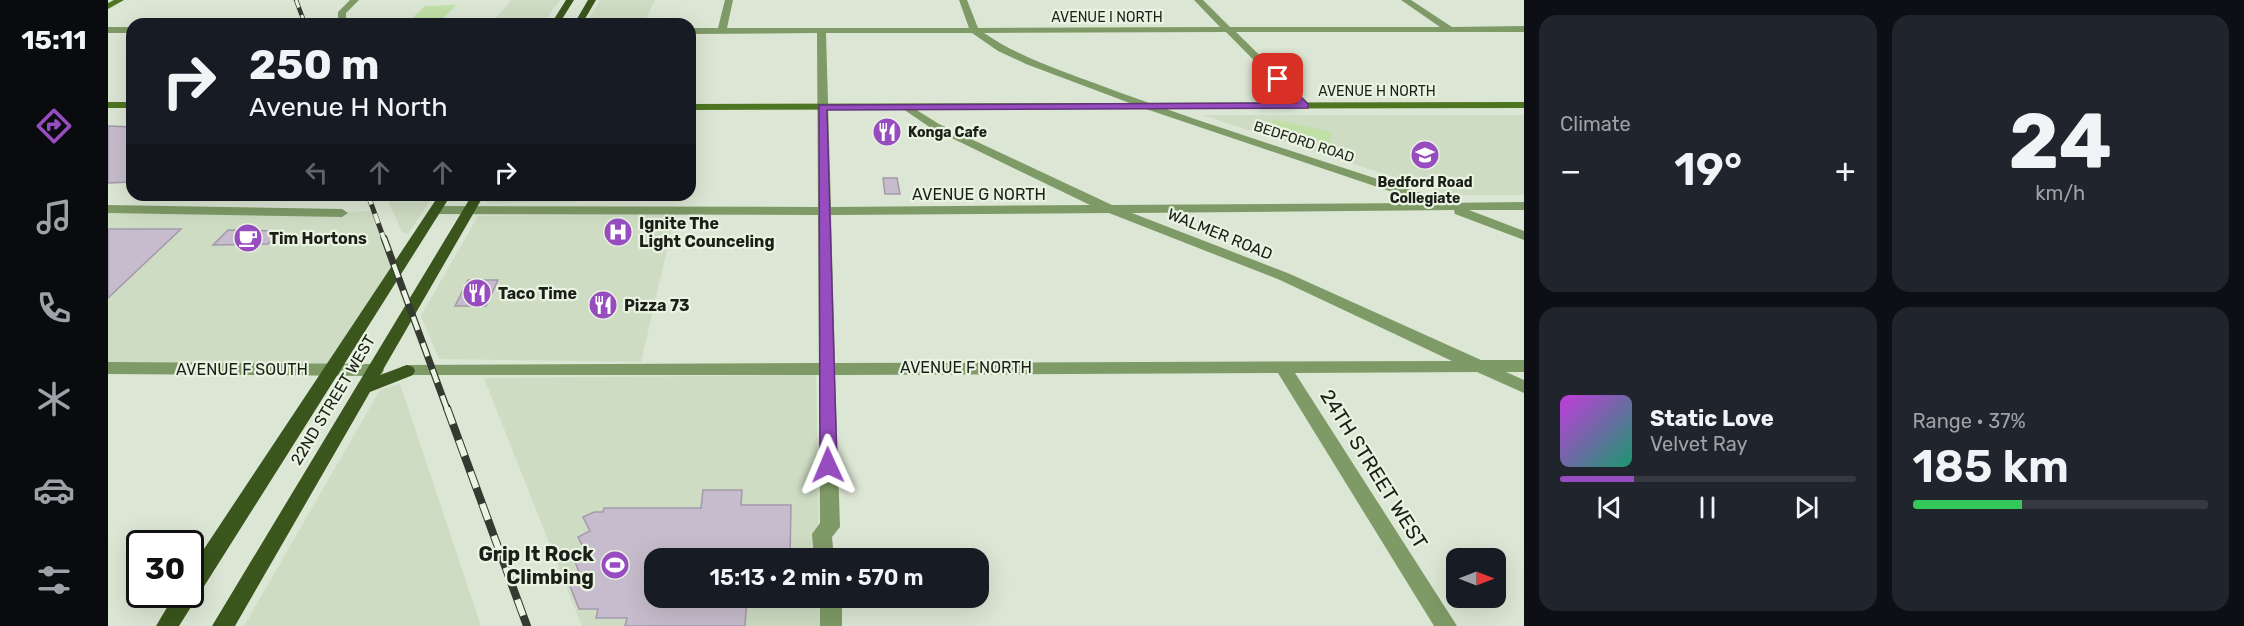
<!DOCTYPE html>
<meta charset="utf-8">
<style>
:root{--surface:#171b24;--page:#20242c;--text:#f1f3f6;--muted:#9ea1a6;--line:#363941;--accent:#974dc0}
body{margin:0;font-family:Rubik,sans-serif;background:var(--page);color:var(--text);height:100vh;display:flex;flex-direction:column;font-size:22px;white-space:nowrap}
*{box-sizing:border-box;margin:0}
p{font-size:20px;color:var(--muted)}
.icon{flex:none;width:33px;height:33px;fill:none;stroke:currentColor;stroke-width:2;stroke-linecap:round;stroke-linejoin:round}
.map{position:relative;flex:1;overflow:hidden}
.side{display:flex;flex-direction:column;gap:15px;padding:15px;background:#0d0f14;width:720px}
.side>*{flex:none}
.hud{position:absolute;left:18px;top:18px;width:570px;height:183px;border-radius:18px;box-shadow:0 6px 24px #0002;background:#171b24;color:var(--text);overflow:hidden}
.needle{width:39px;rotate:90deg}
.tools{position:absolute;left:1338px;top:548px;display:grid;gap:12px}
.tools a{display:grid;place-items:center;width:60px;height:60px;border-radius:12px;background:var(--surface);box-shadow:0 6px 24px #0002;font-size:30px}
.speed{position:absolute;left:18px;top:530px;display:flex;gap:12px;font-size:30px;font-weight:700;text-align:center}
.speed>*{display:grid;place-content:center;width:78px;height:78px;border-radius:50%;background:var(--surface);box-shadow:0 6px 24px #0002;line-height:1}
.speed .limit{border:3px solid #111;border-radius:9px;background:#fff;color:#111}
.pin{position:absolute;display:grid;place-items:center;width:51px;height:51px;color:#fff;margin:-26px;border-radius:12px;box-shadow:0 3px 9px #0006}
.me{position:absolute;width:66px;margin:-33px;rotate:359deg;stroke-linejoin:round;filter:drop-shadow(0 0 4px #0008)}
.turn{display:flex;align-items:center;gap:21px;height:126px;padding:0 24px;font-size:27px}
.turn .icon{width:78px;height:78px;stroke-width:2.5}
.turn b{display:block;font-size:42px;line-height:51px}
.lanes{display:flex;align-items:center;height:57px;padding:0 24px;background:#0003;justify-content:center;gap:30px;direction:ltr}
.lanes .off{opacity:.35}
.big{font-size:45px;font-weight:600;line-height:1.1}
.side .tile{flex:1;display:flex;flex-direction:column;justify-content:center;gap:9px;min-width:0;padding:0 21px;border-radius:18px;background:var(--page)}
.side .dial{align-items:center;gap:0}
.dial b{font-size:78px;line-height:1}
.song{display:flex;align-items:center;gap:18px}
.cover{width:72px;height:72px;border-radius:9px;background:linear-gradient(135deg,hsl(290 70% 55%),hsl(160 70% 35%))}
.played{height:6px;border-radius:3px;background:linear-gradient(90deg,var(--accent) 25%,var(--line) 25%)}
.keys{display:flex;justify-content:space-around;direction:ltr}
.heat{display:flex;justify-content:space-between;align-items:center;font-size:33px;direction:ltr}
.charge{height:9px;border-radius:4px;background:linear-gradient(90deg,#34c759 37%,var(--line) 0)}
.side .tiles{flex:1;display:grid;gap:15px;grid-template-columns:repeat(2,1fr)}
.trip{position:absolute;left:536px;top:548px;width:345px;height:60px;border-radius:18px;background:var(--surface);box-shadow:0 6px 24px #0002;font-weight:600;line-height:60px;text-align:center}
main{display:flex;flex:1;min-height:0}
.menu{display:flex;flex-direction:column;width:108px;justify-content:space-around;align-items:center;background:#090b0e;color:var(--muted)}
.menu .icon{width:42px;height:42px}
.menu .current{color:var(--accent)}
.menu b{font-size:27px;color:var(--text)}
.map>svg:first-child{display:block}
</style>
<main>
<nav class="menu">
<b>15:11</b>
<svg class="icon current" aria-label="directions" viewBox="0 0 24 24"><path d="M12 3l9 9-9 9-9-9zM9 14v-3h6M13 9l2 2-2 2"/></svg>
<svg class="icon" aria-label="music" viewBox="0 0 24 24"><path d="M9 18V5l10-2v13"/><circle cx="6" cy="18" r="3"/><circle cx="16" cy="16" r="3"/></svg>
<svg class="icon" aria-label="phone" viewBox="0 0 24 24"><path d="M5 4h4l2 5-3 2q2 4 5 5l2-3 5 2v4C11 20 4 13 5 4z"/></svg>
<svg class="icon" aria-label="climate" viewBox="0 0 24 24"><path d="M12 3v18M4 7l16 10M4 17L20 7"/></svg>
<svg class="icon" aria-label="car" viewBox="0 0 24 24"><path d="M5 17H2v-5l4-1 3-4h7l3 4 3 1v5h-3M9 17h6M6 11h13"/><circle cx="7" cy="17" r="2"/><circle cx="17" cy="17" r="2"/></svg>
<svg class="icon" aria-label="filters" viewBox="0 0 24 24"><path d="M4 7h16M4 17h16"/><circle cx="9" cy="7" r="2"/><circle cx="15" cy="17" r="2"/></svg>
</nav>
<div class="map">
<svg width="1416" height="626" viewBox="0 0 1416 626">
<rect width="100%" height="100%" fill="#dce6d4"/>
<g fill="#cedcc3">
<polygon points="403,0 452,0 434,24 383,24"/>
<polygon points="492,0 547,0 536,23 478,24"/>
<polygon points="1094,115 1416,115 1416,195 1341,195"/>
<polygon points="278,195 326,195 300,234 294,232"/>
<polygon points="379,195 469,195 467,202 378,203"/>
<polygon points="0,209 234,213 266,210 287,271 223,370 0,368"/>
<polygon points="567,215 533,362 331,359 313,316 370,216"/>
<polygon points="708,375 711,558 546,558 546,597 712,597 712,626 474,626 376,378"/>
<polygon points="292,384 373,626 136,626 272,390"/>
</g>
<g fill="#c0e0a6">
<polygon points="348,5 330,24 289,24 300,22 317,6"/>
<polygon points="1165,119 1223,132 1222,143 1162,130"/>
</g>
<g fill="#c6bccd" stroke="#a399aa" stroke-width="1.5">
<polygon points="0,126 24,127 24,182 0,183"/>
<polygon points="775,178 789,178 792,194 777,194"/>
<polygon points="0,229 73,229 0,298"/>
<polygon points="120,230 174,231 160,244 105,245"/>
<polygon points="360,280 390,280 378,306 347,306"/>
<polygon points="595,490 634,490 633,505 683,505 682,558 546,558 546,597 639,597 637,626 517,626 519,618 488,618 490,609 471,609 459,578 471,572 465,557 477,551 470,537 482,531 475,517 486,512 495,512 496,508 593,508"/>
</g>
<g fill="none" stroke-linecap="round" stroke-linejoin="round">
<g fill="#7e9a66" fill-rule="evenodd">
<polygon points="242,0 251,0 238,13 238,24 230,24 230,12"/>
<path d="M617,0H625L619,28H861L851,0H859L870,28L1112,27L1086,0H1095L1122,27H1332L1293,0H1303L1344,27L1416,26V32H1128L1201,104V108H1193L1118,32L876,33C917,61 966,75 1013,93C1118,131 1225,164 1331,199L1333,203L1416,202V210H1361L1416,231V240L1347,214L1346,210L1024,213L1182,274L1373,360H1416V372H1398L1416,380V393L1369,372L1187,373L1349,626H1326L1170,373L727,375L732,527L724,537L726,558H706L704,534L712,523L711,375H293L291,371L293,367L299,365L711,363L710,215L327,214L321,210L327,206L710,207L709,33L582,34V28H610ZM718,33H864L890,51L918,64L1035,108L1317,203L1004,205L831,124L799,104L795,105V109L823,128L982,205L723,207ZM1001,213L1172,280L1344,361L727,363L723,215Z"/>
<rect x="0" y="27" width="24" height="6"/>
<polygon points="0,205 234,209 240,213 234,217 0,213"/>
<polygon points="0,362 268,364 274,366 276,370 274,374 268,376 0,374"/>
<rect x="712" y="597" width="22" height="29"/>
</g>
<g fill="#4e7522" fill-rule="evenodd">
<polygon points="6,0 16,0 0,9 0,3"/>
<rect x="0" y="102" width="24" height="6"/>
<polygon points="1416,102 1416,108 582,110 582,104"/>
</g>
<g fill="#3a561d" fill-rule="evenodd">
<polygon points="458,0 466,0 451,24 443,24"/>
<polygon points="480,0 488,0 474,24 466,24"/>
<polygon points="331,195 343,195 71,626 48,626 67,594 82,594 82,570"/>
<polygon points="364,195 376,195 272,375 299,365 305,367 307,371 305,375 262,392 127,626 104,626"/>
</g>
<g stroke="#353a31" stroke-width="4.5">
<polyline id="rail-far3" points="188,0 197,24"/>
</g>
<g stroke="#353a31" stroke-width="5">
<polyline id="rail-far2" points="260,195 276,239"/>
</g>
<g stroke="#353a31" stroke-width="7">
<polyline id="rail-far1" points="276,238 339,409"/>
</g>
<g stroke="#353a31" stroke-width="8">
<polyline id="rail" points="339,408 419,626"/>
</g>
<use href="#rail-far3" stroke="#e9f3e1" stroke-width="3" stroke-dasharray="8" stroke-linecap="butt"/>
<use href="#rail-far2" stroke="#e9f3e1" stroke-width="4" stroke-dasharray="10" stroke-linecap="butt"/>
<use href="#rail-far1" stroke="#e9f3e1" stroke-width="4.5" stroke-dasharray="14" stroke-linecap="butt"/>
<use href="#rail" stroke="#e9f3e1" stroke-width="6" stroke-dasharray="17" stroke-linecap="butt"/>
</g>
<polygon fill="#974dc0" stroke="#62327d" stroke-width="1.5" points="1166,77 1173,77 1200,104 1200,108 719,110 729,465 726,470 720,472 714,470 712,465 711,105 1188,103 1166,81"/>
<defs>
<g id="restaurant-disc" transform="scale(1.5)"><circle r="9.5" fill="#974dc0" stroke="#e9f3e1"/><path d="M-5-6h1v4h1v-4h1v4h1v-4h1v5L-1.5 .5V6h-2V.5L-5-1ZM5-6V6H3V1.5H1.5Q1.5-4 5-6Z" fill="#fff"/></g>
<g id="school-disc" transform="scale(1.5)"><circle r="9.5" fill="#974dc0" stroke="#e9f3e1"/><path d="M0-5L7-2L0 1L-7-2ZM-4 1L0 2.5L4 1V4Q0 6-4 4Z" fill="#fff"/></g>
<g id="hospital-disc" transform="scale(1.5)"><circle r="9.5" fill="#974dc0" stroke="#e9f3e1"/><path d="M-5-5h3v3.5h4V-5h3V5h-3V1.5h-4V5h-3Z" fill="#fff"/></g>
<g id="cafe-disc" transform="scale(1.5)"><circle r="9.5" fill="#974dc0" stroke="#e9f3e1"/><path d="M-5.5-4.5H6V0H3Q3 3.5 0 3.5H-2.5Q-5.5 3.5-5.5 0ZM3-3.2v2h1.7v-2ZM-6 4.5H4V6H-6Z" fill="#fff"/></g>
<g id="stadium-disc" transform="scale(1.5)"><circle r="9.5" fill="#974dc0" stroke="#e9f3e1"/><path d="M0-5a6.5 5 0 1 0 0 10a6.5 5 0 1 0 0-10ZM-3.5-1.8h7v3.6h-7Z" fill="#fff"/></g>
</defs>
<g fill-rule="evenodd">
<use href="#restaurant-disc" x="779" y="132"/>
<use href="#school-disc" x="1317" y="155"/>
<use href="#hospital-disc" x="510" y="232"/>
<use href="#cafe-disc" x="140" y="238"/>
<use href="#restaurant-disc" x="369" y="293"/>
<use href="#restaurant-disc" x="495" y="305"/>
<use href="#stadium-disc" x="507" y="565"/>
</g>
<g text-anchor="middle" dominant-baseline="central" stroke-width="4.5" stroke-linejoin="round" paint-order="stroke">
<g font-size="14" fill="#1b1f18" stroke="#e9f3e1">
<text x="999" y="17">AVENUE I NORTH</text>
<text x="1269" y="91">AVENUE H NORTH</text>
<text transform="translate(1196 142) rotate(18)">BEDFORD ROAD</text>
</g>
<g font-size="14" font-weight="bold" fill="#1b1f18" stroke="#e9f3e1" text-anchor="start">
<text x="800" y="132">Konga Cafe</text>
<text x="1317" y="182" text-anchor="middle">Bedford Road<tspan x="1317" dy="16">Collegiate</tspan></text>
</g>
<g font-size="16" fill="#1b1f18" stroke="#e9f3e1">
<text x="871" y="194">AVENUE G NORTH</text>
<text transform="translate(1112 234) rotate(22)">WALMER ROAD</text>
<text x="858" y="367">AVENUE F NORTH</text>
<text x="134" y="369">AVENUE F SOUTH</text>
<text transform="translate(225 400) rotate(-59)">22ND STREET WEST</text>
</g>
<g font-size="16" font-weight="bold" fill="#1b1f18" stroke="#e9f3e1" text-anchor="start">
<text x="531" y="223">Ignite The<tspan x="531" dy="18">Light Counceling</tspan></text>
<text x="161" y="238">Tim Hortons</text>
<text x="390" y="293">Taco Time</text>
<text x="516" y="305">Pizza 73</text>
</g>
<g font-size="20" fill="#1b1f18" stroke="#e9f3e1">
<text transform="translate(1266 469) rotate(58)">24TH STREET WEST</text>
</g>
<g font-size="20" font-weight="bold" fill="#1b1f18" stroke="#e9f3e1" text-anchor="end">
<text x="486" y="554">Grip It Rock<tspan x="486" dy="23">Climbing</tspan></text>
</g>
</g>
</svg>
<div class="tools">
<a><svg class="needle" viewBox="-14 -14 28 28"><path d="M0-13l5 13h-10z" fill="#e53935"/><path d="M0 13l5-13h-10z" fill="#9ea1a6"/></svg></a>
</div>
<div class="speed"><div class="limit">30</div></div>
<div class="pin" style="left:1170px;top:79px;background:#d93025"><svg class="icon" aria-label="arrive" viewBox="0 0 24 24"><path d="M6 21V4h12l-3 4 3 4H6"/></svg></div>
<svg class="me" style="left:720px;top:465px" viewBox="-20 -20 40 40"><path d="M0-17L14 15 0 8-14 15z" fill="#974dc0" stroke="#fff" stroke-width="4"/></svg>
<div class="trip">15:13 · 2 min · 570 m</div>
<div class="hud">
<div class="turn"><svg class="icon" aria-label="right" viewBox="0 0 24 24"><path d="M7 20v-9h11M14 6l5 5-5 5"/></svg><div><b>250 m</b>Avenue H North</div></div>
<div class="lanes"><svg class="icon off" aria-label="left" viewBox="0 0 24 24"><path d="M17 20v-9H6M10 6l-5 5 5 5"/></svg><svg class="icon off" aria-label="ahead" viewBox="0 0 24 24"><path d="M12 20V5M6 11l6-6 6 6"/></svg><svg class="icon off" aria-label="ahead" viewBox="0 0 24 24"><path d="M12 20V5M6 11l6-6 6 6"/></svg><svg class="icon" aria-label="right" viewBox="0 0 24 24"><path d="M7 20v-9h11M14 6l5 5-5 5"/></svg></div>
</div>
</div>
<section class="side">
<div class="tiles">
<div class="tile"><p>Climate</p>
<div class="heat"><a>−</a><b class="big">19°</b><a>+</a></div>
</div>
<div class="tile dial"><b>24</b><p>km/h</p></div>
<div class="tile">
<div class="song"><i class="cover"></i><div><b>Static Love</b><p>Velvet Ray</p></div></div>
<div class="played"></div>
<div class="keys"><svg class="icon" aria-label="previous" viewBox="0 0 24 24"><path d="M18 5L8 12l10 7zM5 5v14"/></svg><svg class="icon" aria-label="pause" viewBox="0 0 24 24"><path d="M8 5v14M16 5v14"/></svg><svg class="icon" aria-label="next" viewBox="0 0 24 24"><path d="M6 5l10 7-10 7zM19 5v14"/></svg></div>
</div>
<div class="tile"><p>Range · 37%</p><b class="big">185 km</b><div class="charge"></div></div>
</div>
</section>
</main>
